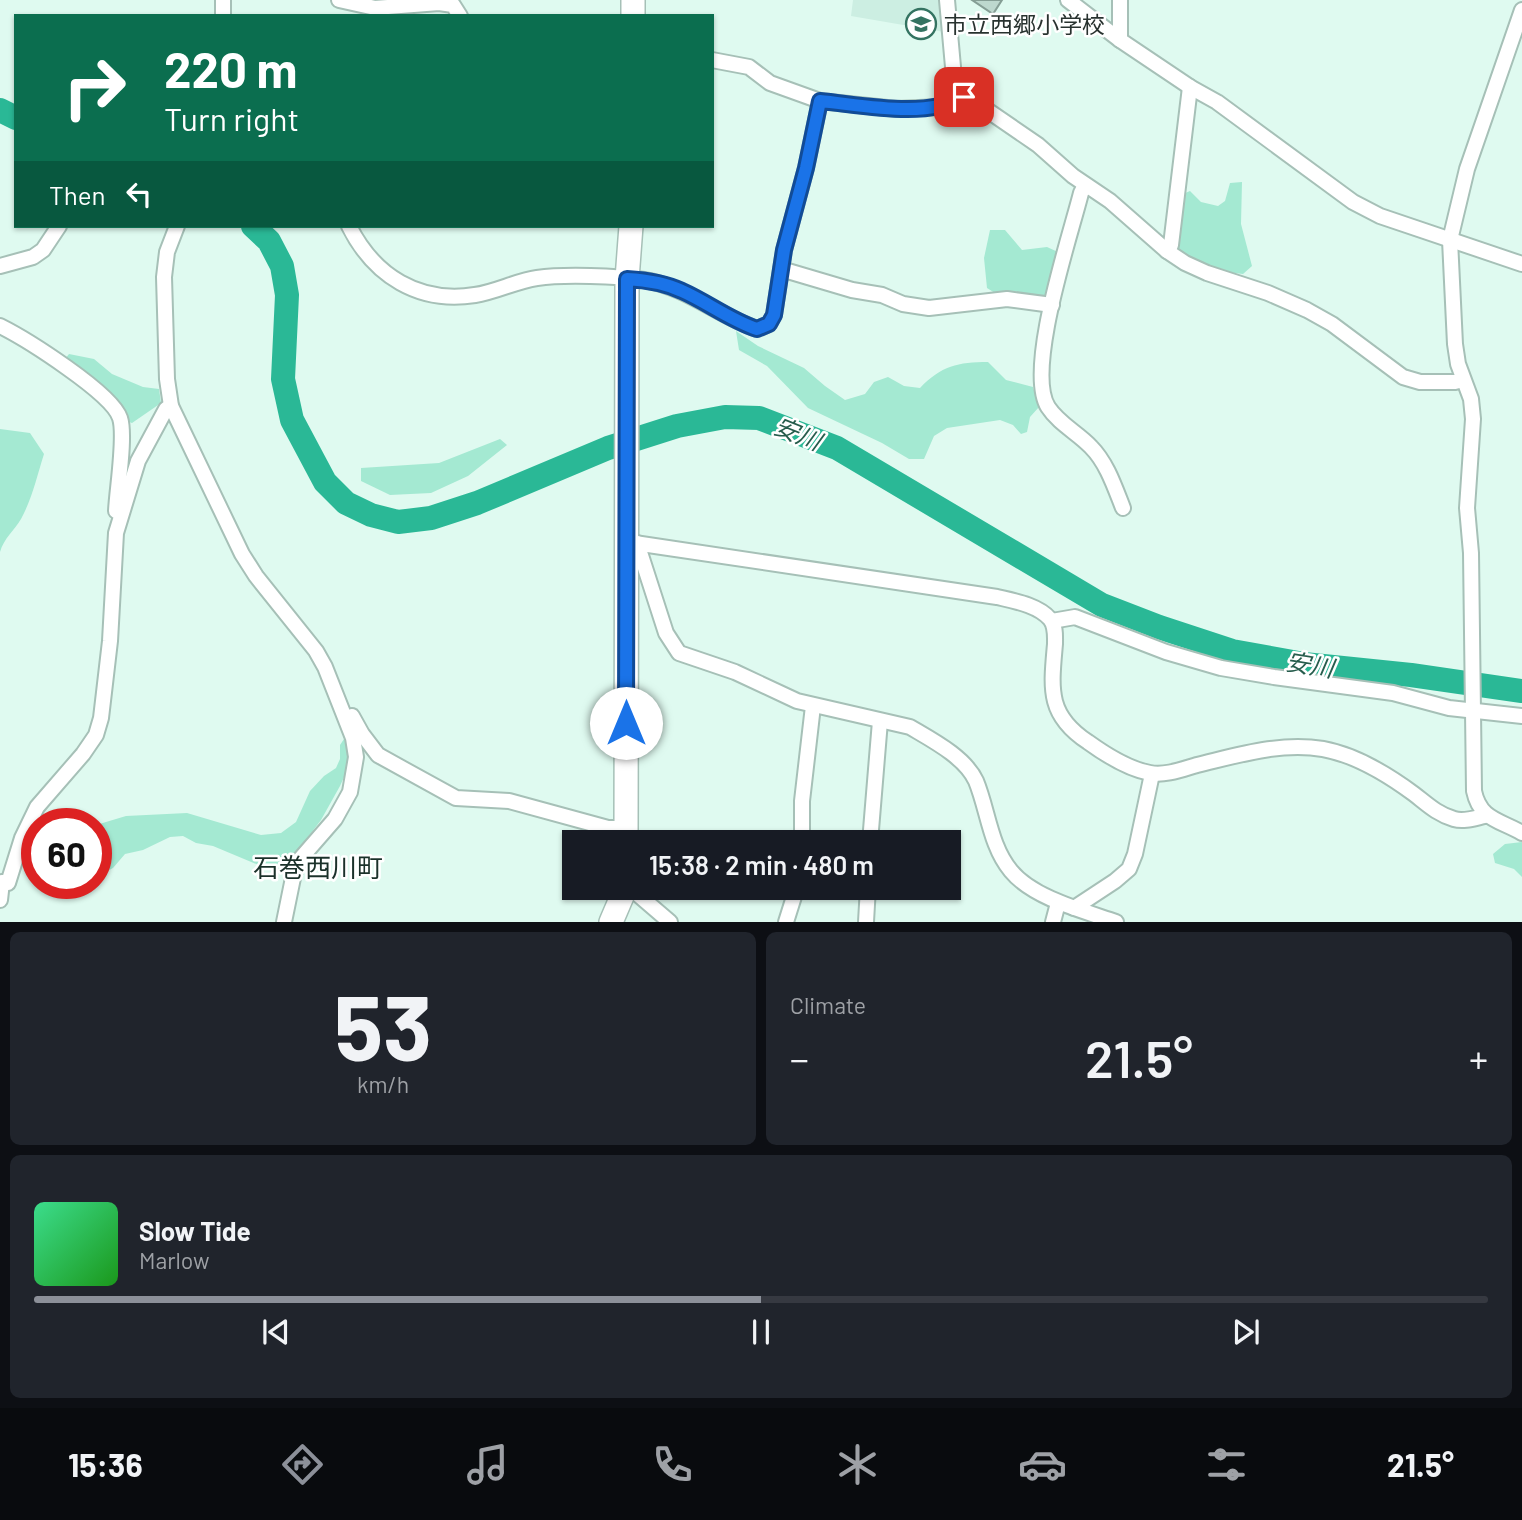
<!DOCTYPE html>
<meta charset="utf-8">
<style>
:root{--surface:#171b24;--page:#20242c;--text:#f1f3f6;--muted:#9ea1a6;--line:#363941;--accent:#8c9099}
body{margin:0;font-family:Barlow,"Noto Sans JP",sans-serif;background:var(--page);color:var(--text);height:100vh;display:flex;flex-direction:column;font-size:26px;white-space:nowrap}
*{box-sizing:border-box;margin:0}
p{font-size:23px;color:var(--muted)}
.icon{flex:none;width:38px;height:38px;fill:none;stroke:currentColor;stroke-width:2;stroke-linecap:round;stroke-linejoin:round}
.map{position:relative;height:922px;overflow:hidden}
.sheet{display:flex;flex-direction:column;gap:10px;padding:10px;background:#0d0f14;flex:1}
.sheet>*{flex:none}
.banner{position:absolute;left:14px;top:14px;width:700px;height:214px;border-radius:0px;box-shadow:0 2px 5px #0004;background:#0b6e4f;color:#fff;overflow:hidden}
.speed{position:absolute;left:21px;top:808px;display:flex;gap:14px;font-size:35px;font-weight:700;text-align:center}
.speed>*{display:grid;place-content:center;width:91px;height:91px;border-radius:50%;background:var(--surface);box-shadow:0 2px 5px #0004;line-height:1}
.speed .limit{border:10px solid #d22;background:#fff;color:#111}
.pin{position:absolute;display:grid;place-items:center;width:60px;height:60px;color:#fff;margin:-30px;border-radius:14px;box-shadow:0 4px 10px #0006}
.me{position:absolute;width:77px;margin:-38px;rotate:0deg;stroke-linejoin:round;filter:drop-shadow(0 0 5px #0008)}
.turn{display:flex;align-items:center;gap:24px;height:147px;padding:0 35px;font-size:32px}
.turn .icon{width:91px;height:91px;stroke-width:2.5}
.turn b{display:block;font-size:49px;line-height:60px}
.then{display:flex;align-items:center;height:66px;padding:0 35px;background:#0003;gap:14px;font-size:26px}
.big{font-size:52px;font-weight:600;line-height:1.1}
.sheet .card{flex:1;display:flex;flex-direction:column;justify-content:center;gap:10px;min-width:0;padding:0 24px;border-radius:10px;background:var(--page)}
.sheet .dial{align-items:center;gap:0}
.dial b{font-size:91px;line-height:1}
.song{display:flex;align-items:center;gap:21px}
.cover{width:84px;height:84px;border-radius:10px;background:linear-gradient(135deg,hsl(150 70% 55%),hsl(120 70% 35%))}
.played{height:7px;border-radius:4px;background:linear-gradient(90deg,var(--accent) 50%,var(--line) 50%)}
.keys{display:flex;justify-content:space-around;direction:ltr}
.heat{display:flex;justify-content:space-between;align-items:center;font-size:38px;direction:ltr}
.sheet .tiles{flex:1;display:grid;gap:10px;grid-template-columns:1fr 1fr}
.card:last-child{grid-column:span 2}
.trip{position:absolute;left:562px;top:830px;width:399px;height:70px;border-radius:0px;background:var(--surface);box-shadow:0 2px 5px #0004;font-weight:600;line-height:70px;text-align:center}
.menu{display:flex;height:112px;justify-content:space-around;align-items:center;background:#090b0e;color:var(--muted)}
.menu .icon{width:49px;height:49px}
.menu .on{color:var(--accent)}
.menu b{font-size:32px;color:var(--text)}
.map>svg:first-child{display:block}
</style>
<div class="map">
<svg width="1522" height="922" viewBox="0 0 1522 922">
<rect width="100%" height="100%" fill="#dffaf0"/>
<polygon fill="#cceee2" points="853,0 941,0 944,32 851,16"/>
<g fill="#a4e9d2">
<path d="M1242,182L1241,224L1252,266L1243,274C1219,272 1197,264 1177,251C1176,231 1183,214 1183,194L1190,191L1201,202L1218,206L1225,201L1230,183Z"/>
<polygon points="990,230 1005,230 1022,250 1047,247 1058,252 1051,295 1045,299 998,295 987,288 984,258"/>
<path d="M736,331L758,346L804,368L825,386L845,400L865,394L874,382L888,377L904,386L920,388C941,366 958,362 988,362L1006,380L1033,387L1039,407L1030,417L1027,432L1021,434L1013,425L1000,420L947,428L934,436L924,459H909L882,443L808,408L767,366L739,350Z"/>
<polygon points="69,354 94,359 112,374 143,387 159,389 161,403 132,423 126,421 121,405 104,387 65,359"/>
<path d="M0,429L30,433L44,454C37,476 32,499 21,519C14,531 4,538 0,552Z"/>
<polygon points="500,439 507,445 468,476 431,493 390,495 361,481 361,468 439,463"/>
<polygon points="344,739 348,746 349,766 340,786 321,820 286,866 273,871 213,846 196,843 183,836 170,837 143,850 125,854 113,868 96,877 96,825 126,816 187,813 261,835 281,833 296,822 310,791 324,776 336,768 340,759 340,745"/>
<polygon points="1522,842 1522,877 1514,869 1495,863 1493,854 1505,844"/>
</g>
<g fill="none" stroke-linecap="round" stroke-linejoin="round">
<g stroke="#2ab896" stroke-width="24">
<polyline points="0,110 16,118"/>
<polyline points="253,226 269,241 282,266 287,295 283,379 292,420 325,482 346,503 371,515 398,522 431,518 477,503 608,448 677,426 725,417 759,418 837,448 1102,605 1159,627 1232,651 1304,664 1411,675 1522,691"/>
</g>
</g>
<polygon fill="#bdd8ce" stroke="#859e95" stroke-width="2" points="972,0 1002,0 993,14"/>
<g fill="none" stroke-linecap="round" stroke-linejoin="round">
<g stroke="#a6c0b7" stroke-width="18">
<g id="street">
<polyline points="223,0 223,16"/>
<polyline points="339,0 375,8 439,3 453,5 460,16"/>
<polyline points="947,0 954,78 964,97 987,110 1038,145 1073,176 1110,201 1167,251 1185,263 1207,273 1268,293 1307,310 1332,324 1403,377 1420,382 1455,382 1463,380"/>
<polyline points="1068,0 1120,40"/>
<polyline points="1120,0 1120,40 1190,87 1217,102 1353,202 1380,216 1522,264"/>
<path d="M1522,10L1467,169L1450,240L1455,344L1458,364L1471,399L1473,419L1467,508L1471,553L1474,791C1480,820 1500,820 1522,833"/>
<polyline points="712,60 749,67 770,83 820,101 897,109 940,107 964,97"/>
<path d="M1085,185L1081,193C1070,237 1025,370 1048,407C1059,424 1078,433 1091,447C1107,463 1115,488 1123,508"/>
<polyline points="177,226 167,252 164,277 167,379 171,406 242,554 256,576 316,651 325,667 353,738 356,757 350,792 335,819 301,858 294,873 284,922"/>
<path d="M349,226C374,276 419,304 475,295C496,292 516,281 537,278C564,274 617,276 644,280C687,287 718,316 757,329L769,324L774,315L784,250L806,168L820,101"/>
<polyline points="1167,251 1171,245 1190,87"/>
<polyline points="0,266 33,257 43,250 59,226"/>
<polyline points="781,269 852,290 882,295 903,304 929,308 1007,299 1052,305"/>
<path d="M0,326C26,339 112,393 120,418C126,436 117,489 116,511"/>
<path d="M628,542L997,597C1014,601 1038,605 1050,619C1056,626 1055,636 1055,644C1051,689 1047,715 1088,742C1106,755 1128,769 1150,773C1165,776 1183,769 1197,765C1239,755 1280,742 1323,749C1356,755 1387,774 1414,794C1427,804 1437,814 1454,819C1464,822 1475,818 1485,816"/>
<path d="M637,543L666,633L679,653L735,672L797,701L910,727C932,740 965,757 976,781C988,810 990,846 1011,871C1033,898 1084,911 1116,922"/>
<polyline points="1052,621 1075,617 1166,652 1221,668 1274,677 1393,693 1449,708 1522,716"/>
<polyline points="352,716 362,734 378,755 456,798 509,801 608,828 626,828"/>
<polyline points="802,842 802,801 813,706"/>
<polyline points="870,842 880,721"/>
<polyline points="8,883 22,838 37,807 83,754 96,735 101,718 110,641 116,533 138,461 166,409 171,406"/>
<polyline points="626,889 635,892 670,922"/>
<polyline points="0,900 2,882"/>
<polyline points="1074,908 1115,881 1129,869 1135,854 1152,774"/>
<polyline points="786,922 797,887"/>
<polyline points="866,922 868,887"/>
<polyline points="1053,922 1058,903"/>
</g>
</g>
<g stroke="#a6c0b7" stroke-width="26">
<g id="primary">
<polyline points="633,0 633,16"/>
<polyline points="626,842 627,279 631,226"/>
<polyline points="611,922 626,887"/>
</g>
</g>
<use href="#street" stroke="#fff" stroke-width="14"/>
<use href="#primary" stroke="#fff" stroke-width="23"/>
</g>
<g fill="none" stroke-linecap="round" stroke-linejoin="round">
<g stroke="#114b97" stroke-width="18">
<path id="route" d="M626,723L627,279C645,280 665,283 682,291C707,302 730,320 757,329L769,324L774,315L784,250L806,168L820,101C862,105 926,119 964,97"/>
</g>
<use href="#route" stroke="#1a73e8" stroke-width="12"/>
</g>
<defs>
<g id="school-ring" transform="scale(1.575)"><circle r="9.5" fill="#fff" stroke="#347361" stroke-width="1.5"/><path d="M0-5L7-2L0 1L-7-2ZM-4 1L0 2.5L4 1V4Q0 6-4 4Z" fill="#347361"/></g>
</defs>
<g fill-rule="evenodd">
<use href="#school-ring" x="921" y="24"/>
</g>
<g text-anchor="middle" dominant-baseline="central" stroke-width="5" stroke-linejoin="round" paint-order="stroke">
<g font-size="23" fill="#28322f" stroke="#fff" text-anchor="start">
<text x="944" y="24">市立西郷小学校</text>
</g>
<g font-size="24" font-style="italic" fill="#275d4d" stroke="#fff">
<text transform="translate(798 433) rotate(22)">安川</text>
<text transform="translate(1310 664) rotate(9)">安川</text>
</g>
<g font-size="26" fill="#1b312a" stroke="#fff">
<text x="318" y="866">石巻西川町</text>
</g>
</g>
</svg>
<div class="speed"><div class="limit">60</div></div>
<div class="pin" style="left:964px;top:97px;background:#d93025"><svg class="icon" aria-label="arrive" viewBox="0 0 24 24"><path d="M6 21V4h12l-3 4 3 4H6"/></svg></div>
<svg class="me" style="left:626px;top:723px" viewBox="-20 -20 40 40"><circle r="19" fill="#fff"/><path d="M0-13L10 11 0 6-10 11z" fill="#1a73e8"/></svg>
<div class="trip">15:38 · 2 min · 480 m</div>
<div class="banner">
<div class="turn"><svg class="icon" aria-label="right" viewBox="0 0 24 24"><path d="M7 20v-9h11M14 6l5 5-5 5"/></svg><div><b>220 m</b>Turn right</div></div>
<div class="then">Then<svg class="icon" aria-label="left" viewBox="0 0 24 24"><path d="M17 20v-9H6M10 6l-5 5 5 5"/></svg></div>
</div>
</div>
<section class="sheet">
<div class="tiles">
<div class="card dial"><b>53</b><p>km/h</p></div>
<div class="card"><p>Climate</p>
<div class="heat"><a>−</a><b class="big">21.5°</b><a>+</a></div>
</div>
<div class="card">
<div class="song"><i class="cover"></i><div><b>Slow Tide</b><p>Marlow</p></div></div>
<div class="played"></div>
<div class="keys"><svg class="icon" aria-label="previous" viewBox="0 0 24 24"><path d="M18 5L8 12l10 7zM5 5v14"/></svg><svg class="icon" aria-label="pause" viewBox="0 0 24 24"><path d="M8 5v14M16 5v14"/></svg><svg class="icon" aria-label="next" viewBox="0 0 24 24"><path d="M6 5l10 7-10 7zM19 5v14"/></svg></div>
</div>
</div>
</section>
<nav class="menu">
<b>15:36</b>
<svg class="icon on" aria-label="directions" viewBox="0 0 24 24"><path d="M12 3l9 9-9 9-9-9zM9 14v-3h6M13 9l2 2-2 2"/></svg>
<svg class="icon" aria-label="music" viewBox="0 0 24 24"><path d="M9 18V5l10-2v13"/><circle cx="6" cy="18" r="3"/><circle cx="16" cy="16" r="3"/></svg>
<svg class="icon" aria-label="phone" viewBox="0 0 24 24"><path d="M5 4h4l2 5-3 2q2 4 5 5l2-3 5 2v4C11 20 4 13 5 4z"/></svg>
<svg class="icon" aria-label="climate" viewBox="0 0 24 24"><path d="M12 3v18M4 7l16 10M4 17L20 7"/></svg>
<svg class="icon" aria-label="car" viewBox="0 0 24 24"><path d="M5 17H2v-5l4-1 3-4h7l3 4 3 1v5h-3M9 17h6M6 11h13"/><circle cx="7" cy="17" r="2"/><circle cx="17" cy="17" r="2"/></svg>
<svg class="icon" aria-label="filters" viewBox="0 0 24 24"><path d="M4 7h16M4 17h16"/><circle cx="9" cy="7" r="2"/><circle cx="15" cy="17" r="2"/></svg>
<b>21.5°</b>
</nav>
